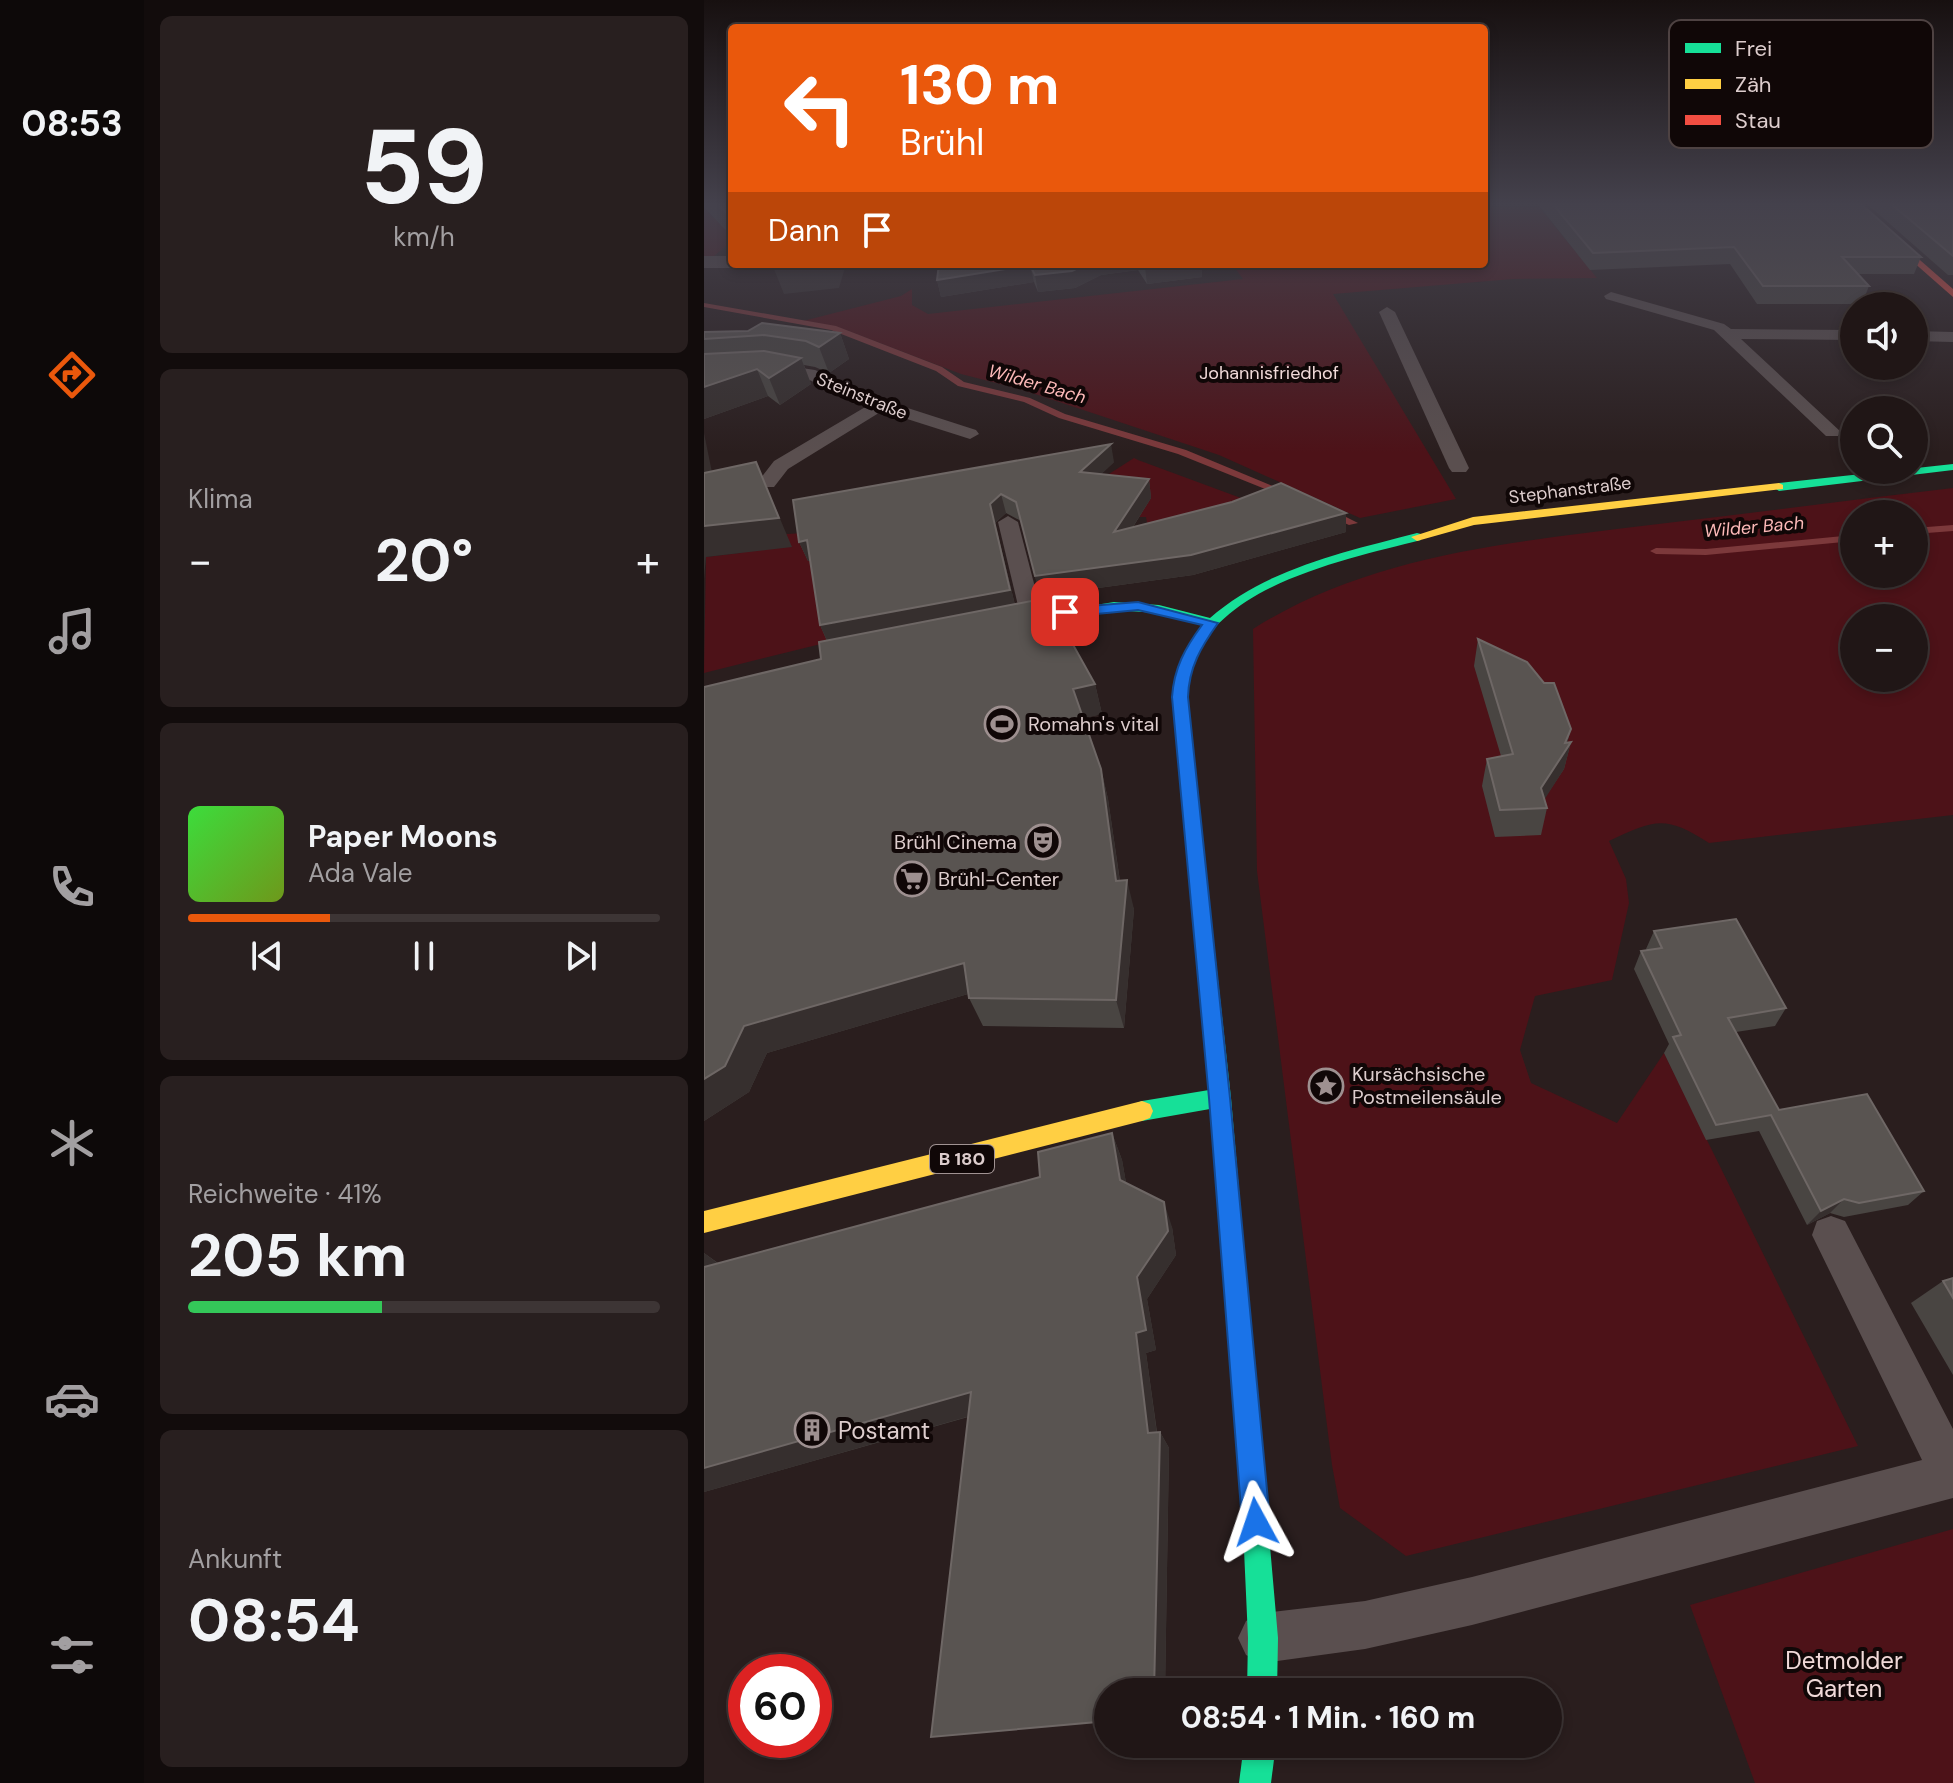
<!DOCTYPE html>
<html lang="de">
<meta charset="utf-8">
<style>
:root{--surface:#201616;--page:#281f1f;--text:#f1f3f6;--muted:#a29fa1;--line:#3d3535;--accent:#ea580c}
body{margin:0;font-family:"DM Sans",sans-serif;background:var(--page);color:var(--text);height:100vh;display:flex;flex-direction:column;font-size:30px;white-space:nowrap}
*{box-sizing:border-box;margin:0}
p{font-size:26px;color:var(--muted)}
.icon{flex:none;width:44px;height:44px;fill:none;stroke:currentColor;stroke-width:2;stroke-linecap:round;stroke-linejoin:round}
.map{position:relative;flex:1;overflow:hidden}
.side{display:flex;flex-direction:column;gap:16px;padding:16px;background:#120c0c;width:560px}
.side>*{flex:none}
.guide{position:absolute;left:24px;top:24px;width:760px;height:244px;border-radius:8px;box-shadow:0 4px 12px #0003,0 0 0 2px var(--line);background:#ea580c;color:#fff;overflow:hidden}
.tools{position:absolute;left:1136px;top:292px;display:grid;gap:16px}
.tools a{display:grid;place-items:center;width:88px;height:88px;border-radius:50%;background:var(--surface);box-shadow:0 4px 12px #0003,0 0 0 2px var(--line);font-size:40px}
.speed{position:absolute;left:24px;top:1654px;display:flex;gap:16px;font-size:40px;font-weight:700;text-align:center}
.speed>*{display:grid;place-content:center;width:104px;height:104px;border-radius:50%;background:var(--surface);box-shadow:0 4px 12px #0003,0 0 0 2px var(--line);line-height:1}
.speed .limit{border:12px solid #d22;background:#fff;color:#111}
.pin{position:absolute;display:grid;place-items:center;width:68px;height:68px;color:#fff;margin:-34px;border-radius:16px;box-shadow:0 4px 12px #0006}
.me{position:absolute;width:88px;margin:-44px;rotate:355deg;stroke-linejoin:round;filter:drop-shadow(0 0 6px #0008)}
.turn{display:flex;align-items:center;gap:28px;height:168px;padding:0 40px;font-size:36px}
.turn .icon{width:104px;height:104px;stroke-width:2.5}
.turn b{display:block;font-size:56px;line-height:68px}
.then{display:flex;align-items:center;height:76px;padding:0 40px;background:#0003;gap:16px;font-size:30px}
.big{font-size:60px;font-weight:700;line-height:1.1}
.side .widget{flex:1;display:flex;flex-direction:column;justify-content:center;gap:12px;min-width:0;padding:0 28px;border-radius:12px;background:var(--page)}
.side .dial{align-items:center;gap:0}
.dial b{font-size:104px;line-height:1}
.song{display:flex;align-items:center;gap:24px}
.cover{width:96px;height:96px;border-radius:12px;background:linear-gradient(135deg,hsl(120 70% 55%),hsl(80 70% 35%))}
.played{height:8px;border-radius:4px;background:linear-gradient(90deg,var(--accent) 30%,var(--line) 30%)}
.keys{display:flex;justify-content:space-around;direction:ltr}
.heat{display:flex;justify-content:space-between;align-items:center;font-size:44px;direction:ltr}
.charge{height:12px;border-radius:6px;background:linear-gradient(90deg,#34c759 41%,var(--line) 0)}
.trip{position:absolute;left:390px;top:1678px;width:468px;height:80px;border-radius:40px;background:var(--surface);box-shadow:0 4px 12px #0003,0 0 0 2px var(--line);font-weight:700;line-height:80px;text-align:center}
main{display:flex;flex:1;min-height:0}
.tab-bar{display:flex;flex-direction:column;width:144px;justify-content:space-around;align-items:center;background:#0d0909;color:var(--muted)}
.tab-bar .icon{width:56px;height:56px}
.tab-bar .selected{color:var(--accent)}
.tab-bar b{font-size:36px;color:var(--text)}
.map>svg:first-child{display:block}
</style>
<main>
<nav class="tab-bar">
<b>08:53</b>
<svg class="icon selected" aria-label="directions" viewBox="0 0 24 24"><path d="M12 3l9 9-9 9-9-9zM9 14v-3h6M13 9l2 2-2 2"/></svg>
<svg class="icon" aria-label="music" viewBox="0 0 24 24"><path d="M9 18V5l10-2v13"/><circle cx="6" cy="18" r="3"/><circle cx="16" cy="16" r="3"/></svg>
<svg class="icon" aria-label="phone" viewBox="0 0 24 24"><path d="M5 4h4l2 5-3 2q2 4 5 5l2-3 5 2v4C11 20 4 13 5 4z"/></svg>
<svg class="icon" aria-label="climate" viewBox="0 0 24 24"><path d="M12 3v18M4 7l16 10M4 17L20 7"/></svg>
<svg class="icon" aria-label="car" viewBox="0 0 24 24"><path d="M5 17H2v-5l4-1 3-4h7l3 4 3 1v5h-3M9 17h6M6 11h13"/><circle cx="7" cy="17" r="2"/><circle cx="17" cy="17" r="2"/></svg>
<svg class="icon" aria-label="filters" viewBox="0 0 24 24"><path d="M4 7h16M4 17h16"/><circle cx="9" cy="7" r="2"/><circle cx="15" cy="17" r="2"/></svg>
</nav>
<section class="side">
<div class="widget dial"><b>59</b><p>km/h</p></div>
<div class="widget"><p>Klima</p>
<div class="heat"><a>−</a><b class="big">20°</b><a>+</a></div>
</div>
<div class="widget">
<div class="song"><i class="cover"></i><div><b>Paper Moons</b><p>Ada Vale</p></div></div>
<div class="played"></div>
<div class="keys"><svg class="icon" aria-label="previous" viewBox="0 0 24 24"><path d="M18 5L8 12l10 7zM5 5v14"/></svg><svg class="icon" aria-label="pause" viewBox="0 0 24 24"><path d="M8 5v14M16 5v14"/></svg><svg class="icon" aria-label="next" viewBox="0 0 24 24"><path d="M6 5l10 7-10 7zM19 5v14"/></svg></div>
</div>
<div class="widget"><p>Reichweite · 41%</p><b class="big">205 km</b><div class="charge"></div></div>
<div class="widget"><p>Ankunft</p><b class="big">08:54</b></div>
</section>
<div class="map">
<svg width="1249" height="1783" viewBox="0 0 1249 1783">
<rect width="100%" height="100%" fill="#2a1e1e"/>
<g fill="#4d1218" fill-rule="evenodd">
<polygon points="0,207 9,218 28,219 28,241 10,256 0,256"/>
<polygon points="835,207 893,278 809,279 629,294 752,499 656,518 515,455 316,389 257,374 134,327 99,321 197,296 208,289 208,305 224,314 539,279 528,264 780,264 780,208"/>
<polygon points="430,458 434,460 564,508 444,528 442,517 435,517 447,498 346,531 405,474"/>
<path d="M1249,488V815L1005,843C962,815 951,819 905,841L922,879L925,903L908,980L831,996L816,1050L827,1083L913,1123L960,1053L1154,1446L702,1556L636,1508L628,1465L553,871L549,629C667,554 811,542 946,525C1047,513 1148,500 1249,488ZM1150,514H1210V574H1150ZM1150,618H1210V678H1150Z"/>
<polygon points="100,533 112,560 125,642 0,673 2,557 36,553 83,534"/>
<polygon points="1249,1529 1249,1783 1051,1783 986,1605"/>
</g>
<g fill="none" stroke-linecap="round" stroke-linejoin="round">
<g fill="#7c393b" fill-rule="evenodd">
<polygon points="0,303 132,326 238,367 260,382 326,398 361,414 482,450 590,495 581,497 474,454 355,418 320,402 254,386 232,371 127,330 0,307"/>
<polygon points="620,510 628,510 654,523 645,525 620,514"/>
<polygon points="1249,525 1249,531 1210,534 1210,528"/>
<polygon points="1150,535 1150,541 1002,555 952,554 946,551 952,548 1002,549"/>
</g>
<g fill="#5a4f4f" fill-rule="evenodd">
<polygon points="907,292 1020,324 1027,329 1150,330 1150,340 1037,339 1137,432 1134,436 1122,436 1010,330 902,299 900,296"/>
<polygon points="683,307 691,312 765,468 762,472 748,472 745,468 675,312"/>
<polygon points="1210,331 1249,332 1249,342 1210,341"/>
<polygon points="71,364 111,370 182,401 272,430 275,434 266,439 178,411 84,469 70,487 56,487 53,483 70,461 163,406 101,378 71,374 0,378 0,368"/>
<polygon points="304,516 314,522 339,618 336,623 320,623 317,618 294,522"/>
<polygon points="1127,1216 1141,1221 1249,1429 1249,1498 768,1625 661,1649 559,1663 542,1655 534,1638 542,1621 559,1613 661,1601 768,1577 1218,1460 1108,1235 1113,1221"/>
</g>
<polygon fill="#5a4f4f" fill-rule="evenodd" points="0,256 28,256 28,264 37,264 28,268 0,268"/>
<g fill="#16e098" fill-rule="evenodd">
<polygon points="1249,464 1249,470 1075,491 1069,487 1075,483"/>
<path d="M713,533L717,534V540C648,558 518,583 491,661C487,672 486,685 483,697L527,1098L574,1638L573,1692H543L544,1638L540,1550L506,1109L438,1121L430,1118L427,1111L430,1104L438,1101L505,1090L469,697L477,659L499,625L454,613L410,610L294,629L287,625L294,621L410,602L455,605L506,618C563,568 641,552 713,533Z"/>
<polygon points="540,1744 572,1744 567,1783 535,1783"/>
</g>
<g fill="#ffcf43" fill-rule="evenodd">
<polygon points="1075,483 1079,485 1079,489 770,525 713,541 707,537 769,517"/>
<polygon points="438,1101 446,1104 449,1111 446,1118 438,1121 0,1233 0,1211"/>
</g>
<polygon fill="#f24e42" fill-rule="evenodd" points="1142,203 1151,203 1249,289 1249,297"/>
</g>
<g fill="#494542">
<polygon points="0,203 28,203 28,237 0,207"/>
<polygon points="833,203 1156,203 1217,257 1210,274 1154,274 1165,286 1158,304 1053,304 1026,264 886,270"/>
<polygon points="1162,203 1249,203 1249,275 1244,275"/>
<polygon points="235,264 497,264 498,277 443,284 434,270 397,275 371,288 334,292 330,282 237,297 233,280"/>
<polygon points="0,332 136,333 145,359 125,373 111,367 100,365 107,384 76,405 64,396 0,419"/>
<polygon points="410,462 397,474 445,479 447,498 429,527 642,513 642,532 489,575 336,596 317,521 302,513 291,523 311,605 391,684 398,714 379,718 397,769 404,799 416,881 430,909 420,1028 279,1026 265,998 264,994 63,1053 45,1092 0,1121 0,687 117,659 123,641 116,625 106,561 104,561 95,542"/>
<polygon points="774,639 867,729 863,743 867,742 860,769 840,799 843,808 837,835 791,837 778,786 783,759 797,756 770,666"/>
<polygon points="950,931 1082,1008 1071,1026 1032,1032 1075,1110 1220,1191 1204,1205 1140,1217 1126,1213 1103,1225 1055,1131 1002,1140 960,1053 965,1044 930,969 937,951 943,950 942,949"/>
<polygon points="408,1133 418,1160 422,1183 468,1227 472,1255 443,1299 452,1350 442,1353 453,1432 456,1432 465,1448 461,1692 404,1692 404,1721 227,1737 264,1417 0,1492 0,1253 14,1263 336,1177"/>
<polygon points="1249,1278 1249,1375 1207,1303 1239,1281"/>
</g>
<g fill="#362f2e">
<polygon points="68,264 142,264 135,288 80,294"/>
<polygon points="382,264 434,264 434,270 397,275 371,288 334,292 331,275"/>
<polygon points="466,264 497,264 498,277 443,284 441,267"/>
<polygon points="326,265 330,282 237,297 233,280"/>
<polygon points="136,333 145,359 125,373 115,347"/>
<polygon points="97,358 107,384 76,405 65,378"/>
<polygon points="53,369 64,396 0,419 0,387"/>
<polygon points="0,433 14,502 0,473"/>
<polygon points="407,444 410,462 380,491 376,472"/>
<polygon points="52,462 88,547 2,557 0,579 0,526"/>
<polygon points="445,479 447,498 413,552 410,532"/>
<polygon points="297,494 302,513 291,523 312,609 125,645 116,625"/>
<polygon points="642,513 642,532 489,575 336,596 331,576"/>
<polygon points="103,540 112,560 104,561 95,542"/>
<polygon points="391,684 398,714 377,719 369,689"/>
<polygon points="867,729 861,751 867,742 860,769 835,808 837,788 861,743"/>
<polygon points="397,769 404,799 420,910 412,881"/>
<polygon points="423,880 430,909 420,1028 412,1000"/>
<polygon points="260,963 274,991 63,1053 45,1092 0,1121 0,1079 40,1026"/>
<polygon points="408,1133 418,1160 426,1205 416,1180"/>
<polygon points="1140,1199 1126,1213 1103,1225 1117,1211"/>
<polygon points="460,1202 468,1227 472,1255 443,1299 452,1350 442,1353 455,1449 444,1433 432,1333 433,1277"/>
<polygon points="0,1253 20,1268 0,1280"/>
<polygon points="267,1392 287,1410 0,1492 0,1468"/>
<polygon points="456,1432 465,1448 461,1692 450,1692"/>
</g>
<g fill="#595451" stroke="#6e6765" stroke-width="2">
<polygon points="13,203 28,203 28,219"/>
<polygon points="848,203 1156,203 1217,257 1138,257 1165,286 1059,286 1030,247 889,253"/>
<polygon points="1186,203 1249,203 1249,256"/>
<polygon points="235,264 382,264 368,271 331,275 326,265 233,280"/>
<polygon points="439,264 466,264 441,267"/>
<polygon points="58,323 136,333 115,347 102,341 60,335 0,339 0,332 44,331"/>
<polygon points="60,351 97,358 65,378 53,369 0,387 0,354"/>
<polygon points="407,444 376,472 445,479 410,532 528,502 577,483 642,513 487,555 331,576 312,502 297,494 286,504 306,590 116,625 103,540 95,542 89,500"/>
<polygon points="52,462 75,518 0,526 0,473"/>
<polygon points="343,598 391,684 369,689 397,769 412,881 423,880 412,1000 265,998 260,963 40,1026 21,1066 0,1079 0,687 117,659 115,642"/>
<polygon points="774,639 823,662 840,683 850,683 867,729 861,743 867,742 837,788 843,808 796,810 783,759 809,754"/>
<polygon points="1032,919 1082,1008 1024,1018 1075,1110 1163,1094 1220,1191 1155,1203 1140,1199 1117,1211 1067,1115 1012,1125 969,1037 977,1035 937,951 958,948 950,931"/>
<polygon points="408,1133 416,1180 460,1202 464,1231 433,1277 442,1330 432,1333 444,1433 456,1432 450,1692 404,1692 404,1721 227,1737 267,1392 0,1468 0,1267 336,1177 334,1152"/>
<polygon points="1249,1278 1249,1298 1239,1281"/>
</g>
<linearGradient id="sky" x2="0" y2="1"><stop stop-color="#171010"/><stop offset="0.45" stop-color="#44414c"/><stop offset="1" stop-color="#44414c" stop-opacity="0"/></linearGradient>
<rect width="1249" height="453" fill="url(#sky)"/>
<path fill="#1a73e8" stroke="#114b97" stroke-width="2" d="M434,602L514,623C497,647 485,667 484,697L526,1098L566,1522L562,1532L552,1536L542,1532L538,1522L505,1098L468,697C470,668 481,648 498,625L434,610L361,617L354,612L361,608Z"/>
<defs>
<g id="stadium-ring" transform="scale(1.8)"><circle r="9.5" fill="#100707" stroke="#9e9090" stroke-width="1.5"/><path d="M0-5a6.5 5 0 1 0 0 10a6.5 5 0 1 0 0-10ZM-3.5-1.8h7v3.6h-7Z" fill="#9e9090"/></g>
<g id="theatre-ring" transform="scale(1.8)"><circle r="9.5" fill="#100707" stroke="#9e9090" stroke-width="1.5"/><path d="M-5-5.5Q0-4 5-5.5V0Q5 5 0 6Q-5 5-5 0ZM-3.3-2.5H-1v1.5H-3.3ZM1-2.5H3.3v1.5H1ZM-2.8 1Q0 5.5 2.8 1Z" fill="#9e9090"/></g>
<g id="supermarket-ring" transform="scale(1.8)"><circle r="9.5" fill="#100707" stroke="#9e9090" stroke-width="1.5"/><path d="M-6-5.5h2.5l.6 2H6L4.5 2H-2.5L-4.4-4H-6ZM-1.5 3.2a1.3 1.3 0 1 0 .1 0ZM3 3.2a1.3 1.3 0 1 0 .1 0Z" fill="#9e9090"/></g>
<g id="sight-ring" transform="scale(1.8)"><circle r="9.5" fill="#100707" stroke="#9e9090" stroke-width="1.5"/><path d="M0-6L1.8-2.2L6-1.7L2.9 1.2L3.7 5.4L0 3.3L-3.7 5.4L-2.9 1.2L-6-1.7L-1.8-2.2Z" fill="#9e9090"/></g>
<g id="building-ring" transform="scale(1.8)"><circle r="9.5" fill="#100707" stroke="#9e9090" stroke-width="1.5"/><path d="M-4-6H4V6H1V3H-1V6H-4ZM-2.5-4.3h1.7v1.8h-1.7ZM.8-4.3h1.7v1.8H.8ZM-2.5-1h1.7V.8h-1.7ZM.8-1h1.7V.8H.8Z" fill="#9e9090"/></g>
</defs>
<g fill-rule="evenodd">
<use href="#stadium-ring" x="298" y="724"/>
<use href="#theatre-ring" x="339" y="842"/>
<use href="#supermarket-ring" x="208" y="879"/>
<use href="#sight-ring" x="622" y="1086"/>
<use href="#building-ring" x="108" y="1430"/>
</g>
<g text-anchor="middle" dominant-baseline="central" stroke-width="8" stroke-linejoin="round" paint-order="stroke">
<g font-size="18" fill="#f1dad9" stroke="#100707">
<text x="565" y="373">Johannisfriedhof</text>
</g>
<g font-size="18" font-style="italic" fill="#fcb9b8" stroke="#100707">
<text transform="translate(333 384) rotate(16)">Wilder Bach</text>
<text transform="translate(1050 527) rotate(-5)">Wilder Bach</text>
</g>
<g font-size="18" fill="#ddcdcd" stroke="#100707">
<text transform="translate(158 396) rotate(22)">Steinstraße</text>
<text transform="translate(866 490) rotate(-7)">Stephanstraße</text>
</g>
<rect fill="#100707" stroke="#a09292" stroke-width="2" x="226" y="1145" width="64" height="28" rx="6"/>
<g font-size="18" font-weight="bold" fill="#ddcdcd">
<text x="258" y="1159">B 180</text>
</g>
<g font-size="20" fill="#ddcdcd" stroke="#100707" text-anchor="start">
<text x="324" y="724">Romahn's vital</text>
<text x="313" y="842" text-anchor="end">Brühl Cinema</text>
<text x="234" y="879">Brühl-Center</text>
<text x="648" y="1074">Kursächsische<tspan x="648" dy="23">Postmeilensäule</tspan></text>
</g>
<g font-size="24" fill="#ddcdcd" stroke="#100707" text-anchor="start">
<text x="134" y="1430">Postamt</text>
</g>
<g font-size="24" fill="#f1dad9" stroke="#100707">
<text x="1140" y="1660">Detmolder<tspan x="1140" dy="28">Garten</tspan></text>
</g>
</g>
<rect x="965" y="20" width="264" height="128" rx="12" fill="#100707" stroke="#4e4242" stroke-width="2"/>
<rect x="981" y="43" width="36" height="10" fill="#16e098"/>
<rect x="981" y="79" width="36" height="10" fill="#ffcf43"/>
<rect x="981" y="115" width="36" height="10" fill="#f24e42"/>
<g font-size="22" fill="#ddcdcd">
<text x="1031" y="56">Frei</text>
<text x="1031" y="92">Zäh</text>
<text x="1031" y="128">Stau</text>
</g>
</svg>
<div class="tools">
<a><svg class="icon" aria-label="sound" viewBox="0 0 24 24"><path d="M4 9h4l5-4v14l-5-4H4zM17 9q2 3 0 6"/></svg></a>
<a><svg class="icon" aria-label="search" viewBox="0 0 24 24"><circle cx="10" cy="10" r="6"/><path d="M15 15l6 6"/></svg></a>
<a>+</a>
<a>−</a>
</div>
<div class="speed"><div class="limit">60</div></div>
<div class="pin" style="left:361px;top:612px;background:#d93025"><svg class="icon" aria-label="arrive" viewBox="0 0 24 24"><path d="M6 21V4h12l-3 4 3 4H6"/></svg></div>
<svg class="me" style="left:552px;top:1522px" viewBox="-20 -20 40 40"><path d="M0-17L14 15 0 8-14 15z" fill="#1a73e8" stroke="#fff" stroke-width="4"/></svg>
<div class="trip">08:54 · 1 Min. · 160 m</div>
<div class="guide">
<div class="turn"><svg class="icon" aria-label="left" viewBox="0 0 24 24"><path d="M17 20v-9H6M10 6l-5 5 5 5"/></svg><div><b>130 m</b>Brühl</div></div>
<div class="then">Dann<svg class="icon" aria-label="arrive" viewBox="0 0 24 24"><path d="M6 21V4h12l-3 4 3 4H6"/></svg></div>
</div>
</div>
</main>
